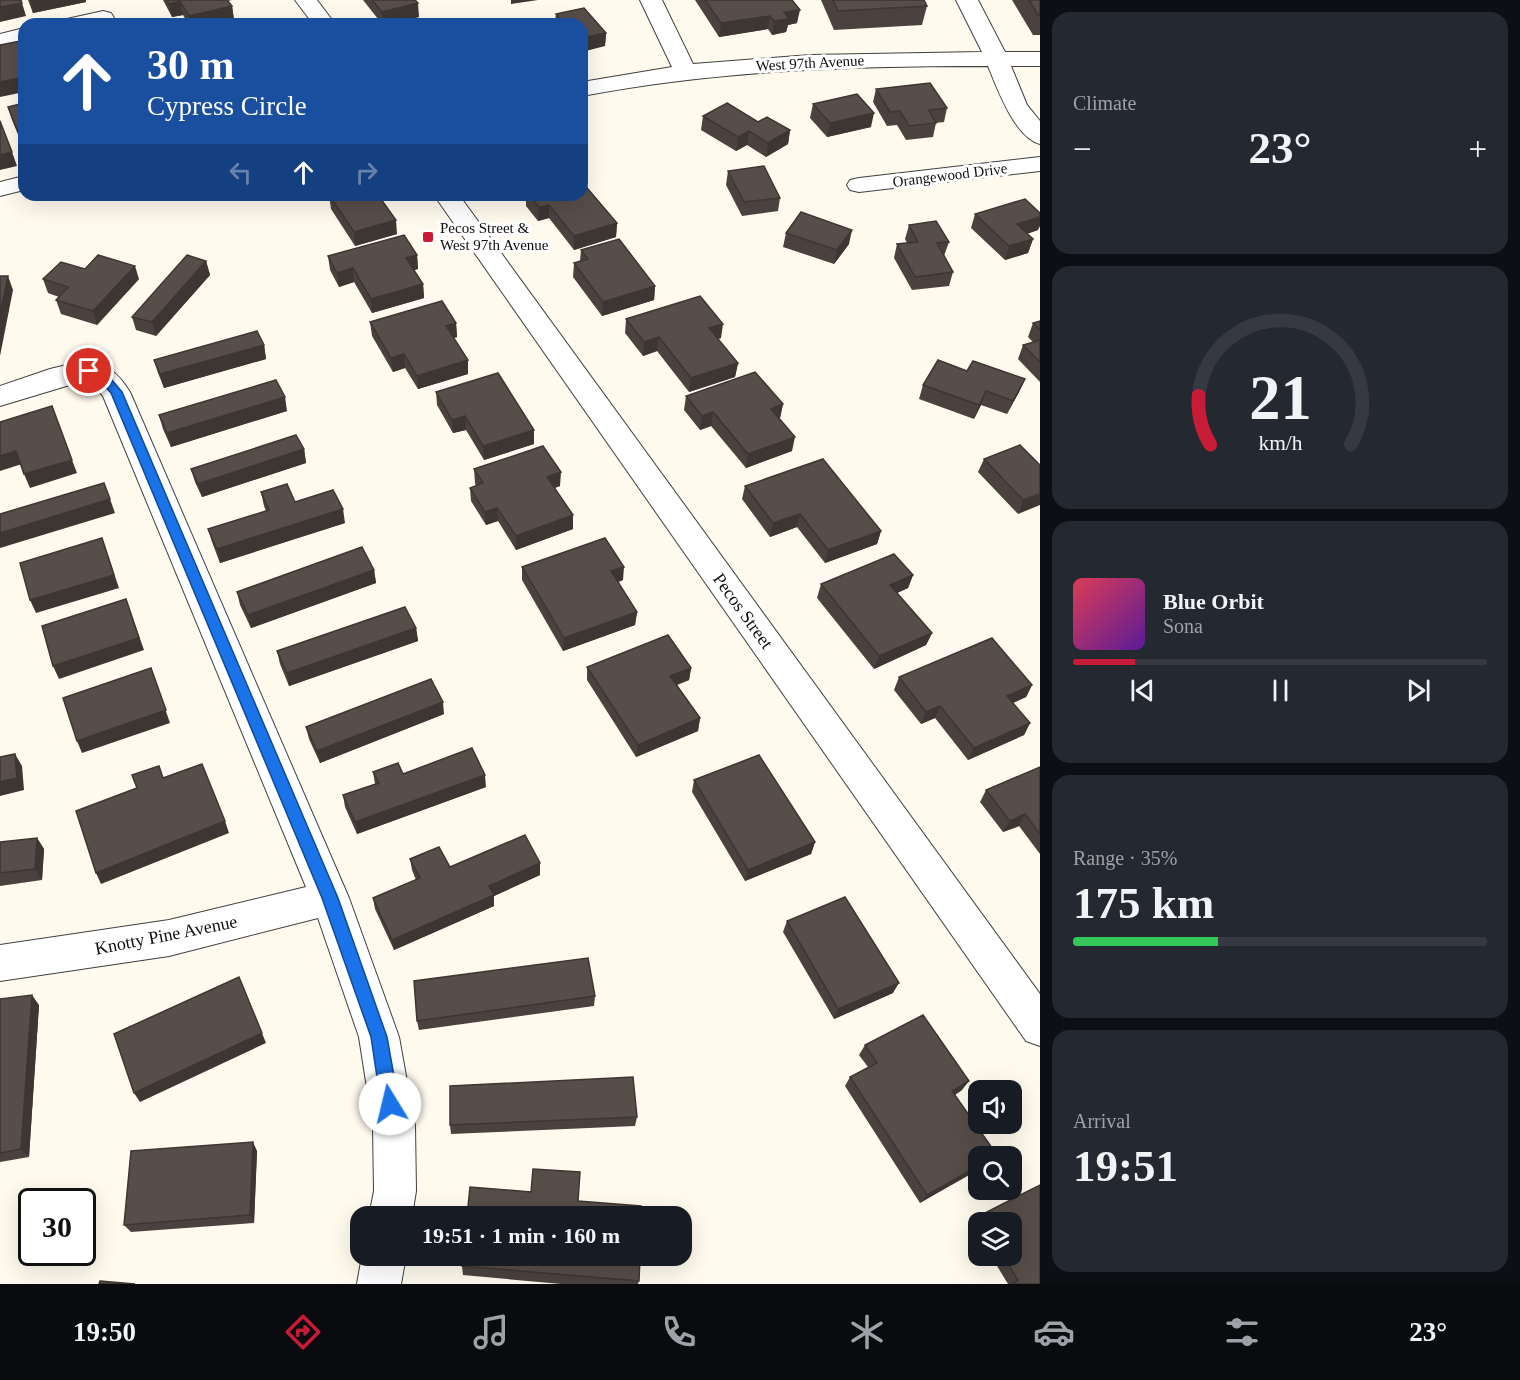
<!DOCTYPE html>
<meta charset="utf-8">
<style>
:root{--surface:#171b24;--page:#242831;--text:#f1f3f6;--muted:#9ea1a6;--line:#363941;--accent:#c81b37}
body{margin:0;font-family:"Times New Roman",serif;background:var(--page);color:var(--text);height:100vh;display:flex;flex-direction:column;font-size:22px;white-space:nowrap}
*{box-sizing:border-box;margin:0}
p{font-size:20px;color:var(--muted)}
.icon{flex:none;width:33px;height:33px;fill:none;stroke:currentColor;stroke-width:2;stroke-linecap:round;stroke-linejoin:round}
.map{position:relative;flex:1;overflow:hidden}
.panel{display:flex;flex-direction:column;gap:12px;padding:12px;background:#0d0f14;width:480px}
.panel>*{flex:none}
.guide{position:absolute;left:18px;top:18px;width:570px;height:183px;border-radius:18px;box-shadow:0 6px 24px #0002;background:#1a4fa0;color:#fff;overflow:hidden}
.tools{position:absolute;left:968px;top:1080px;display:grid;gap:12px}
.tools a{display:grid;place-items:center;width:54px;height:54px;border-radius:12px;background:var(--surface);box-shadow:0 6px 24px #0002;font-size:30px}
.speed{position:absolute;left:18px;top:1188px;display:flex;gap:12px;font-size:30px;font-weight:700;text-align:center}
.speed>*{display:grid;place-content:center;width:78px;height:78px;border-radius:50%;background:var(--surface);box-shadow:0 6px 24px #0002;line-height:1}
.speed .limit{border:3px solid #111;border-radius:9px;background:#fff;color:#111}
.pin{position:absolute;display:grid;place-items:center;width:51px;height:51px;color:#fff;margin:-26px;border:3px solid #fff;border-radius:50%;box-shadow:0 2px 6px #0007}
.me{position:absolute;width:66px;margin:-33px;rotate:351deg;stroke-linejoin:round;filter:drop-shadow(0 0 4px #0008)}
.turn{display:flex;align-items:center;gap:21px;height:126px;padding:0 30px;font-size:27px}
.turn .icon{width:78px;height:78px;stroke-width:2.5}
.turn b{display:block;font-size:42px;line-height:51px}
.lanes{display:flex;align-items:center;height:57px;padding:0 30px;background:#0003;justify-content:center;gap:30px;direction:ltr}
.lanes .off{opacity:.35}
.big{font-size:45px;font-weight:700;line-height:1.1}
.panel .card{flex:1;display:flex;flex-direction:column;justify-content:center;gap:9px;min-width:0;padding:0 21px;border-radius:18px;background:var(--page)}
.panel .dial{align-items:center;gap:0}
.dial svg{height:156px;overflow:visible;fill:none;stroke:var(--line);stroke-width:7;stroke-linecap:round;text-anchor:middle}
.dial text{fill:var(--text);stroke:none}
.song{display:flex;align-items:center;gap:18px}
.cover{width:72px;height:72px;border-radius:9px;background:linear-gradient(135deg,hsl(350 70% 55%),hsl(270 70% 35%))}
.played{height:6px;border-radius:3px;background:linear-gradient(90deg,var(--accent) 15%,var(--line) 15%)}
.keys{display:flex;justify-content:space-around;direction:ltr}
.heat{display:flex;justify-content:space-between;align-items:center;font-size:33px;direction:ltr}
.charge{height:9px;border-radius:4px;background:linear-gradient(90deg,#34c759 35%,var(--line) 0)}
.trip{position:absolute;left:350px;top:1206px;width:342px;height:60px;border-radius:18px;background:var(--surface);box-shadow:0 6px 24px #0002;font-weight:700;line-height:60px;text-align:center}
.tabs{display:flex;height:96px;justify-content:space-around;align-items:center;background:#090b0e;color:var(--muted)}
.tabs .icon{width:42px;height:42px}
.tabs .active{color:var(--accent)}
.tabs b{font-size:27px;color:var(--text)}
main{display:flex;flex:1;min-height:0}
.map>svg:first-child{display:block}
</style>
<main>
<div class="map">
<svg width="1040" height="1284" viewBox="0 0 1040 1284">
<rect width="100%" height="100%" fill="#fffaee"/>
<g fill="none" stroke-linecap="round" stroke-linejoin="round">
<g stroke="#404040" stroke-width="2">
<g id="minor">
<polygon points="295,0 317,0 335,24 313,24"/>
<path d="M640,0H662L693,64L810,55L982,52L956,0H978L1005,52H1040V66H1011L1027,105L1040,121V144C1015,138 997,88 988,66C852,66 717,70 582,96V82L672,67Z"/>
<polygon points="103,11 111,13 114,18 111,23 64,24 67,19"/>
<polygon points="24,28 24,42 0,48 0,34"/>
<polygon points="1040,157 1040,171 859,192 850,190 847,185 850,180 859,178"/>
<polygon points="24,176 24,190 0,196 0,182"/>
<polygon points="434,195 459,195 1040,994 1040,1046 1026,1041"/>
<path d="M83,361C105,361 119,374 130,392L349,898L399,1037L415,1126L416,1191L412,1216H369L374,1191L373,1126L359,1037L318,918L169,956L0,981V945L169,920L306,887L103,396L92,384L83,381L0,406V386L50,369Z"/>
<polygon points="362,1256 406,1256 401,1284 357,1284"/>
</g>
</g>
<use href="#minor" fill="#fff" fill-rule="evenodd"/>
</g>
<g fill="#4b423f">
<polygon points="28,0 86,0 86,2 33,13"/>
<polygon points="163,0 232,0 228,1 232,6 234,20 216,24 188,24 183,15 172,17"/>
<polygon points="363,0 415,0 419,17 389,24 382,24"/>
<polygon points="695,0 792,0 797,23 788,25 786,32 772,35 768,29 719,37"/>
<polygon points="821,0 924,0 927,6 922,25 834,30"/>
<polygon points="1012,0 1040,0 1040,35 1033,35"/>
<polygon points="556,14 606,33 605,46 555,21"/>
<polygon points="876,89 947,108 944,122 936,123 933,137 906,140 897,125 887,126 873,102"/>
<polygon points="24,103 24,149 12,120 8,107"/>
<polygon points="813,104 871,127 827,137 810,118"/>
<polygon points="703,116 758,122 790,130 788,144 766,157 747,145 736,151 701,130"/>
<polygon points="728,171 780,198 778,211 742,216 726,185"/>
<polygon points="329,195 397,234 355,246 331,209"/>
<polygon points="526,195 582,195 617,223 616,237 574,250 549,218 538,221 526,206"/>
<polygon points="975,214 1038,230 1027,234 1033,239 1028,253 1005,260 971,228"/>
<polygon points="909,225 949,242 944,256 953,272 949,286 912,290 894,258 897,244 907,243 905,239"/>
<polygon points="786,233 849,244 834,264 783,247"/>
<polygon points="581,250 655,286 654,300 602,316 573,277 574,263 580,261"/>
<polygon points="417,255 418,269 414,270 423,284 424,298 372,313 354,282 339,287 330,270 328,256"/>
<polygon points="206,261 210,275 156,336 136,330 132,317"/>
<polygon points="85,269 139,279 97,325 61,314 56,300 59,297 48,293 43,279"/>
<polygon points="626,319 721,338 718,339 738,363 735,377 689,392 657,351 643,356 625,333"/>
<polygon points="1040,321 1040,382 1018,359 1023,345 1033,342 1028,337 1033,323"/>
<polygon points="370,322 456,323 457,337 453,338 468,374 418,389 405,368 393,372 372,336"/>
<polygon points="264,345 266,359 164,388 158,373 154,360"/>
<polygon points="967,371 1025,379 1019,392 1007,414 981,405 974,419 919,399 923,385"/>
<polygon points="436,392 534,430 534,444 484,460 466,430 453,433 437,405"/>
<polygon points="686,396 783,404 780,418 779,418 792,451 746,468 711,426 700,430 684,410"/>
<polygon points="287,411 171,447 163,429 159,415"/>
<polygon points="304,449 306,463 202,497 195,482 191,469"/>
<polygon points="984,459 1040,465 1018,514 978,472"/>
<polygon points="474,469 560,486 554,488 573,529 516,550 498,521 486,525 471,501 470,488 476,486 475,483"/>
<polygon points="745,486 881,531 877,544 825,563 797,527 770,537 742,499"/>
<polygon points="261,492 295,502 345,523 220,563 212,542 208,529 266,511 264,506"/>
<polygon points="522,567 623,580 618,582 637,612 635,625 563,651 522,580"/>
<polygon points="374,570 376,583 251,628 240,605 237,592"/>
<polygon points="913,575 908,588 897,593 932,633 926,645 874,669 817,598 821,584"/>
<polygon points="416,628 418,641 289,686 280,664 277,651"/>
<polygon points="587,667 691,668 689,680 677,685 700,718 698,731 636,757 587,680"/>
<polygon points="899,677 1032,685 1026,697 1013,703 1030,723 1024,735 968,760 935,718 921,724 894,690"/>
<polygon points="444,714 320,763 309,739 306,727"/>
<polygon points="1040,767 1040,854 1019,826 1003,832 980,802 986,790"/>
<polygon points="373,772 403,774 486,787 357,834 345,807 343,795 375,784"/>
<polygon points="694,780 815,842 811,854 745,881 692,792"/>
<polygon points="37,838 44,849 42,880 0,886 0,842"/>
<polygon points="410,859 450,867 540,875 494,896 494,906 394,950 375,909 373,898 416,880 412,870"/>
<polygon points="787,921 893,993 834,1019 783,932"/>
<polygon points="595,996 594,1006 419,1030 417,1021"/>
<polygon points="0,999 39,1005 29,1157 0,1162"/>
<polygon points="865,1045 962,1090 955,1095 997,1155 920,1203 845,1086 850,1077 868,1067 859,1055"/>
<polygon points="637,1117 635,1126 451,1134 450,1125"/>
<polygon points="257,1151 254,1223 131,1232 124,1225"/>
<polygon points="1040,1185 1040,1284 1008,1284 991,1256 1011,1256 1011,1222 978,1222 978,1234 971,1223 979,1216"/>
<polygon points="462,1266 639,1281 638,1284 561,1284 463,1275"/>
</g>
<g fill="#3d3633">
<polygon points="30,0 86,0 86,2 33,13"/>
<polygon points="511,0 538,0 511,4"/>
<polygon points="180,1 183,15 172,17 169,4"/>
<polygon points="22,3 26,16 0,22 0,7"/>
<polygon points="418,3 419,17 389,24 383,24 382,12"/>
<polygon points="232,6 234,20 216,24 190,24 189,16"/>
<polygon points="800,10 797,23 788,25 786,32 772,35 774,21 784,12"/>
<polygon points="770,16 768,29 719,37 721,23"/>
<polygon points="606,33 605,46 582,52 582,38"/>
<polygon points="24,77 24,92 0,97 0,82"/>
<polygon points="874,113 871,127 827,137 830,123"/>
<polygon points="790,130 788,144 766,157 768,143"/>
<polygon points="749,131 747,145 736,151 738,137"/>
<polygon points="24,138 24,148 21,139"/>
<polygon points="12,152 17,166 0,170 0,155"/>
<polygon points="303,195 312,195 303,197"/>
<polygon points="549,205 549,218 538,221 539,207"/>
<polygon points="1040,217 1040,226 1038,230 1013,238 1017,224"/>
<polygon points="396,220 397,234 355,246 354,232"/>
<polygon points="617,223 616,237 574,250 574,236"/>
<polygon points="852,230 849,244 834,264 837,250"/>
<polygon points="1033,239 1028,253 1005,260 1009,246"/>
<polygon points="417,255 418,269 407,272 406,258"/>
<polygon points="206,261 210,275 156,336 152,322"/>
<polygon points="135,266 139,279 97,325 93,311"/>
<polygon points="353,268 354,282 339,287 337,273"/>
<polygon points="8,276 13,290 0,356 0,315"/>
<polygon points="423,284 424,298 372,313 371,299"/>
<polygon points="655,286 654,300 602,316 603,302"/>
<polygon points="456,323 457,337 446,340 446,326"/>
<polygon points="723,324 721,338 707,342 709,328"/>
<polygon points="659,337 657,351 643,356 644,342"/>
<polygon points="264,345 266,359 164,388 160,374"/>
<polygon points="404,354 405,368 393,372 391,358"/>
<polygon points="468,360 468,374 418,389 417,376"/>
<polygon points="738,363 735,377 689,392 691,378"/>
<polygon points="1025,379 1019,392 1007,414 1013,401"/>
<polygon points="986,391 981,405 974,419 979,405"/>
<polygon points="285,397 287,411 171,447 167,433"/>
<polygon points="783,404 780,418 768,422 771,409"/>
<polygon points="713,412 711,426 700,430 702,416"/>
<polygon points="465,416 466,430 453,433 452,420"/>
<polygon points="534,430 534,444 484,460 483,446"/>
<polygon points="795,437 792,451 746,468 748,454"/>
<polygon points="304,449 306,463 202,497 198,484"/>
<polygon points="16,451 22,464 0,471 0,456"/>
<polygon points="72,460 77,473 30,488 24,474"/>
<polygon points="561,472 560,486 547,491 547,477"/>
<polygon points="1040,494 1040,505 1018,514 1023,500"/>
<polygon points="110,499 115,513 0,548 0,533"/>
<polygon points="497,508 498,521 486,525 485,512"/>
<polygon points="343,509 345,523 220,563 217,549"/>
<polygon points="800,514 797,527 770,537 773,523"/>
<polygon points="573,515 573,529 516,550 516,536"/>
<polygon points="881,531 877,544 825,563 828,550"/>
<polygon points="102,538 119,588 36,613 30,600"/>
<polygon points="624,567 623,580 610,585 611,571"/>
<polygon points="374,570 376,583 251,628 248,615"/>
<polygon points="913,575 908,588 886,598 890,585"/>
<polygon points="126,599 144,650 59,679 53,666"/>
<polygon points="637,612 635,625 563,651 564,638"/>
<polygon points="416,628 418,641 289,686 287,673"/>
<polygon points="932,633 926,645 874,669 879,656"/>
<polygon points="151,668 170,723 82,753 77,741"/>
<polygon points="691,668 689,680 668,688 670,676"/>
<polygon points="1032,685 1026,697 1001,708 1007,696"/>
<polygon points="443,702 444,714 320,763 317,751"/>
<polygon points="940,706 935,718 921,724 926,712"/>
<polygon points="700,718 698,731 636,757 638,745"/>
<polygon points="1030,723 1024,735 968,760 974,748"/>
<polygon points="15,754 22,766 24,790 0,796 0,782"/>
<polygon points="485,775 486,787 357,834 355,822"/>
<polygon points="1025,814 1019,826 1003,832 1010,821"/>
<polygon points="225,821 229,833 101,884 96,873"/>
<polygon points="37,838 44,849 42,880 35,869"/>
<polygon points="815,842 811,854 745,881 748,870"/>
<polygon points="540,863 540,875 494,896 494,906 394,950 392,940 489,886"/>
<polygon points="899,983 893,993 834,1019 838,1009"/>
<polygon points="32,995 39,1005 29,1157 21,1149"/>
<polygon points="262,1033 266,1043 140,1102 134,1093"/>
<polygon points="969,1081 962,1090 946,1100 952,1091"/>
<polygon points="253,1142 257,1151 254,1223 250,1215"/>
<polygon points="978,1166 978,1170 920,1203 927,1195"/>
</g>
<g fill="#574d49" stroke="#3d3633" stroke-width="1.5">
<polygon points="0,0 21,0 22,3 0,7"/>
<polygon points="167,0 227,0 232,6 189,16 180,1 169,4"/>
<polygon points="372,0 415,0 418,3 382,12"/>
<polygon points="705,0 792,0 800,10 784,12 789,19 774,21 770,16 721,23"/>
<polygon points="833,0 924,0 927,6 838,11"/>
<polygon points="1029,0 1040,0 1040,16 1039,16"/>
<polygon points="584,8 606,33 582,38 582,24 543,24 561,20 556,14"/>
<polygon points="254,19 257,24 236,24"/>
<polygon points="20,41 24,49 24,77 0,82 0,45"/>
<polygon points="930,83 947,108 929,110 936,123 909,126 900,111 890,112 876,89"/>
<polygon points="857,94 874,113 830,123 813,104"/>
<polygon points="24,103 24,138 21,139 8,107"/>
<polygon points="727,103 758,122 767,117 790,130 768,143 749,131 738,137 703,116"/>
<polygon points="0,121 12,152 0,155"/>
<polygon points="764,166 780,198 744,202 728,171"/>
<polygon points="582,182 617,223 574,236 549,205 539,207 529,195 582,195"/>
<polygon points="329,195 378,195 396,220 354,232"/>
<polygon points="1025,199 1040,213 1040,217 1017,224 1033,239 1009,246 975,214"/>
<polygon points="801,212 852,230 837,250 786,233"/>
<polygon points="936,221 949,242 937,243 953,272 915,277 897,244 918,242 909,225"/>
<polygon points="404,235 417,255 406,258 423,284 371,299 353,268 337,273 328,256"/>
<polygon points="619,239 655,286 603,302 574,263 588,259 581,250"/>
<polygon points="98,255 135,266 93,311 56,300 68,287 43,279 61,262 85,269"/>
<polygon points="187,255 206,261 152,322 132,317"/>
<polygon points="0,276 8,276 0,315"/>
<polygon points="700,296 723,324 709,328 738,363 691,378 659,337 644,342 626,319"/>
<polygon points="442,301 456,323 446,326 468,360 417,376 404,354 391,358 370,322"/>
<polygon points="1040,321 1040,330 1033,323"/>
<polygon points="257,331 264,345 160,374 154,360"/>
<polygon points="1040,340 1040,362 1023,345"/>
<polygon points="938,360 967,371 973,361 1025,379 1013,401 986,391 979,405 923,385"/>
<polygon points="755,372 783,404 771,409 795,437 748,454 713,412 702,416 686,396"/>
<polygon points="498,373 534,430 483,446 465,416 452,420 436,392"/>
<polygon points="276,380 285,397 167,433 159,415"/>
<polygon points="52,406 72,460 24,474 16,451 0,456 0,422"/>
<polygon points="296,435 304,449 198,484 191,469"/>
<polygon points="1020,445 1040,465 1040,494 1023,500 984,459"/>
<polygon points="543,446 561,472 547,477 573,515 516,536 497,508 485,512 470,488 483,483 474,469"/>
<polygon points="823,459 881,531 828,550 800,514 773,523 745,486"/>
<polygon points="104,483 110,499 0,533 0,514"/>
<polygon points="287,484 295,502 333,490 343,509 217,549 208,529 269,510 261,492"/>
<polygon points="102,538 114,575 30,600 20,563"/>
<polygon points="605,538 624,567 611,571 637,612 564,638 522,567"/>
<polygon points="362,547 374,570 248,615 237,592"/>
<polygon points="894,554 913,575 890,585 932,633 879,656 821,584"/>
<polygon points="126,599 139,638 53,666 42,626"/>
<polygon points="405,607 416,628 287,673 277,651"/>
<polygon points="668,635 691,668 670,676 700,718 638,745 587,667"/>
<polygon points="992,638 1032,685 1007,696 1030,723 974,748 940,706 926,712 899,677"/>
<polygon points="151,668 166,710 77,741 63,698"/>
<polygon points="431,679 443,702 317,751 306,727"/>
<polygon points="472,748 485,775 355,822 343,795 379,783 373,772 398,763 403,774"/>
<polygon points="15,754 17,778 0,782 0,757"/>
<polygon points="759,755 815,842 748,870 694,780"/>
<polygon points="202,764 225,821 96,873 76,811 137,788 132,775 159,766 163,778"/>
<polygon points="1040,767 1040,834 1025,814 1010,821 986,790"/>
<polygon points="525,835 540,863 489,886 494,895 392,940 373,898 420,878 410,859 439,847 450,867"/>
<polygon points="37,838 35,869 0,873 0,842"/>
<polygon points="845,897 899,983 838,1009 787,921"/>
<polygon points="588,958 595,996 417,1021 414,981"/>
<polygon points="239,977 262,1033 134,1093 114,1034"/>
<polygon points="32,995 21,1149 0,1153 0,999"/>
<polygon points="923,1015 969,1081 952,1091 997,1155 995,1156 978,1156 978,1166 927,1195 850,1077 877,1063 865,1045"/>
<polygon points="633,1077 637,1117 450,1125 450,1086"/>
<polygon points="253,1142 250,1215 124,1225 131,1151"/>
<polygon points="533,1169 580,1172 578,1201 641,1206 641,1216 467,1216 470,1187 531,1192"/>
<polygon points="1040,1185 1040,1284 1012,1284 1018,1280 1003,1256 1011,1256 1011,1222 983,1222 979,1216"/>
<polygon points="463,1256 640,1256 639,1281 462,1266"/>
<polygon points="100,1281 135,1284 99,1284"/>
</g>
<polygon fill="#1a73e8" stroke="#114b97" stroke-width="1.5" points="89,367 105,372 122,392 338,898 387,1037 399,1104 396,1110 390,1112 384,1110 381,1104 371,1037 322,898 111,393 97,378 85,373 85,368"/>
<rect fill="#c81b37" stroke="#fff" stroke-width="2" x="422" y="231" width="12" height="12" rx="3"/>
<g text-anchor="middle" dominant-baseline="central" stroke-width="6" stroke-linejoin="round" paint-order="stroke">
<g font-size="15" fill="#0d0d0d" stroke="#fff">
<text transform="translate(810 63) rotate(-3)">West 97th Avenue</text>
<text transform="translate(950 175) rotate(-7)">Orangewood Drive</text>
</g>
<g font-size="15" fill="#0d0d0d" stroke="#fff" text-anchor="start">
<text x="440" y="228">Pecos Street &amp;<tspan x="440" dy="17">West 97th Avenue</tspan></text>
</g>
<g font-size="18" fill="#0d0d0d" stroke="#fff">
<text transform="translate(743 611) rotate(54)">Pecos Street</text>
<text transform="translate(166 935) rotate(-11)">Knotty Pine Avenue</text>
</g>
</g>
</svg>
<div class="tools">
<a><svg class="icon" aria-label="sound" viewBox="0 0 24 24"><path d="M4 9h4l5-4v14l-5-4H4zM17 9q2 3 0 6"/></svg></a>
<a><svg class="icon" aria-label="search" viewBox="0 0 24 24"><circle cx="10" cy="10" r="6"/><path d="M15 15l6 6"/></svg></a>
<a><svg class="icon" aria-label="layers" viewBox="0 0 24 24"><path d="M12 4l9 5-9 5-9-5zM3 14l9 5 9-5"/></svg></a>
</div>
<div class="speed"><div class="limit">30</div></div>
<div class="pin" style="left:89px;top:371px;background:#d93025"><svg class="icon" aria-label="arrive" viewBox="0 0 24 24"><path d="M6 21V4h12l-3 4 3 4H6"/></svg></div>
<svg class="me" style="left:390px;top:1104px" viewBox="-20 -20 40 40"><circle r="19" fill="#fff"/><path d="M0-13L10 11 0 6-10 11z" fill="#1a73e8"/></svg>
<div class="trip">19:51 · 1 min · 160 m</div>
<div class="guide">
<div class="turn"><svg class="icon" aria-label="ahead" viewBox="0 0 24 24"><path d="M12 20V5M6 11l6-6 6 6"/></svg><div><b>30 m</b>Cypress Circle</div></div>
<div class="lanes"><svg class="icon off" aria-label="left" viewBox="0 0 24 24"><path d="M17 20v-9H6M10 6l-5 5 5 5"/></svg><svg class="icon" aria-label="ahead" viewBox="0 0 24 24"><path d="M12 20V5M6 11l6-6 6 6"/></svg><svg class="icon off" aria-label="right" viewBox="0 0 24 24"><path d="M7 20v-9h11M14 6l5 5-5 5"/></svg></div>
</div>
</div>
<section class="panel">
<div class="card"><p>Climate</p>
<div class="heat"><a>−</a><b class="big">23°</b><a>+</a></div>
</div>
<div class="card dial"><svg viewBox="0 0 100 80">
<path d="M14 69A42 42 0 1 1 86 69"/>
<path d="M14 69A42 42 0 0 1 8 44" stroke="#c81b37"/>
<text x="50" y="56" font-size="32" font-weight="700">21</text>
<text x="50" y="72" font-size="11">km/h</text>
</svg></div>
<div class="card">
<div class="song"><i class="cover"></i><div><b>Blue Orbit</b><p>Sona</p></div></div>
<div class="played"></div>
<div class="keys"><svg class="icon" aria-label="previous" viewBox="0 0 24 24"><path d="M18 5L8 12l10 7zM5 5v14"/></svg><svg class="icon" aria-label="pause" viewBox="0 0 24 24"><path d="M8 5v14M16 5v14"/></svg><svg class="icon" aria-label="next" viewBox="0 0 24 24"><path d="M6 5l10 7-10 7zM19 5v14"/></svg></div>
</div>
<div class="card"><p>Range · 35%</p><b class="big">175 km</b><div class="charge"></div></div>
<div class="card"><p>Arrival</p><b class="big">19:51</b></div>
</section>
</main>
<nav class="tabs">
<b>19:50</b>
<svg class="icon active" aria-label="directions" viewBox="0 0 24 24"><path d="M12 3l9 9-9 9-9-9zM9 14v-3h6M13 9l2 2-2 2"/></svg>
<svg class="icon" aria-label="music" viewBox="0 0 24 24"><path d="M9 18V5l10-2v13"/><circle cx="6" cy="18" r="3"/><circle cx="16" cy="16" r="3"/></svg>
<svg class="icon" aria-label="phone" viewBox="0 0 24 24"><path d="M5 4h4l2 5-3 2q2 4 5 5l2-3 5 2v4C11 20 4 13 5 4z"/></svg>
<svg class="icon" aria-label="climate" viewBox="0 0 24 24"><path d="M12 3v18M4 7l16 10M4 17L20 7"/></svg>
<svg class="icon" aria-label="car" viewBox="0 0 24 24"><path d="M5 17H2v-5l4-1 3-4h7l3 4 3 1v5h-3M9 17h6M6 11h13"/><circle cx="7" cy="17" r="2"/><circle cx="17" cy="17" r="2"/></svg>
<svg class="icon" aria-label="filters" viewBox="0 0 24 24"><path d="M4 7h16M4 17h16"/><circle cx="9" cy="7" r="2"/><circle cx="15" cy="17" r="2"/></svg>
<b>23°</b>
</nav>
